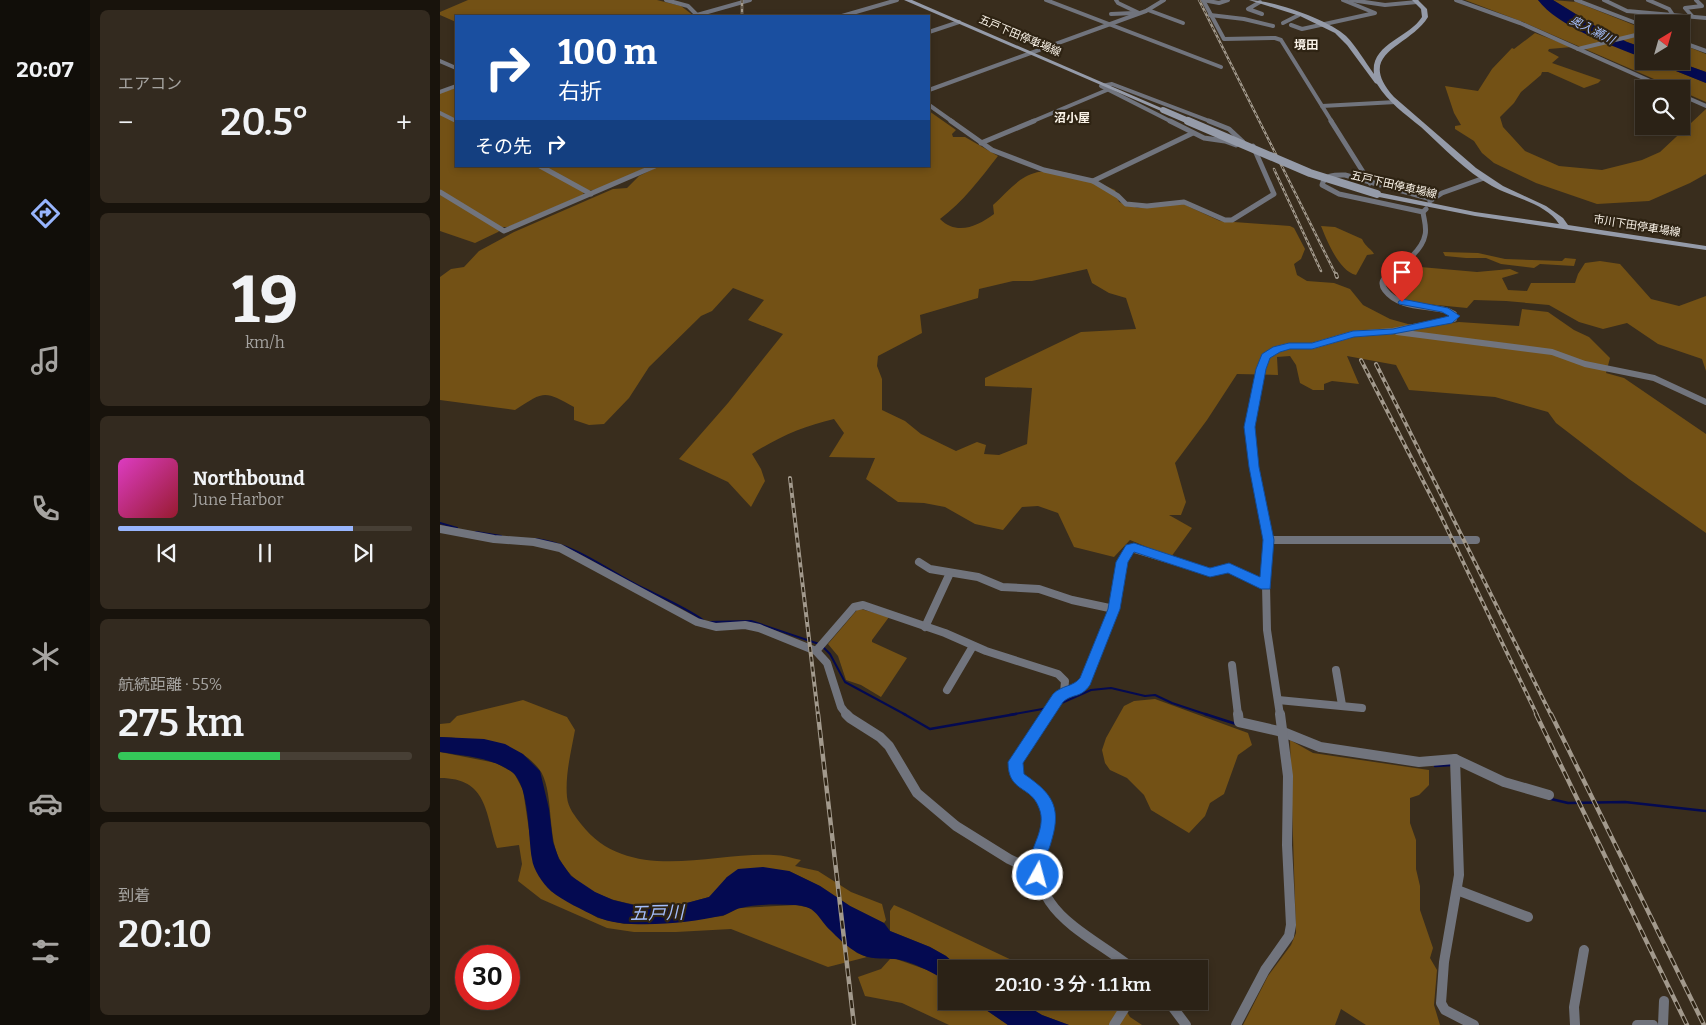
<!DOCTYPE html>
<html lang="ja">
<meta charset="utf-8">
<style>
:root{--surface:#2b2216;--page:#332a1f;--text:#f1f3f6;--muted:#a6a4a1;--line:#473f35;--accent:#98b5fd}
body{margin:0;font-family:Bitter,"Noto Sans JP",serif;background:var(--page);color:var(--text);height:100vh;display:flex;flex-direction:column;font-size:19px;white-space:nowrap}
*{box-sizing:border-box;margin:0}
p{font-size:16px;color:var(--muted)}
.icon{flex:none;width:28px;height:28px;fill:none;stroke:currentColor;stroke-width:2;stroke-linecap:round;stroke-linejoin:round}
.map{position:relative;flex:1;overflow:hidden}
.side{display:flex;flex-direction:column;gap:10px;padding:10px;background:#18130c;width:350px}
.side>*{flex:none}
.banner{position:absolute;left:15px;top:15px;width:475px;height:152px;border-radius:0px;box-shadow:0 2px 8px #0003,0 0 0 1px var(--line);background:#1a4fa0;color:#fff;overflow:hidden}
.needle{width:32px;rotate:37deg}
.buttons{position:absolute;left:1195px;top:15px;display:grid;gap:10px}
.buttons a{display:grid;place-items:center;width:55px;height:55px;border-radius:0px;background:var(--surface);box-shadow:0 2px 8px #0003,0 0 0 1px var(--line);font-size:25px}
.speed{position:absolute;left:15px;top:945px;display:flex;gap:10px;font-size:25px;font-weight:700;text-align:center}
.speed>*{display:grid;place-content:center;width:65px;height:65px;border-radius:50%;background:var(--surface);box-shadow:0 2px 8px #0003,0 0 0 1px var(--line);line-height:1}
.speed .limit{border:8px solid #d22;background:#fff;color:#111}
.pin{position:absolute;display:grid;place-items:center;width:42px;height:42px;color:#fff;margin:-51px -21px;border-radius:50% 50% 50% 0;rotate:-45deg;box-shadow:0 0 5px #0007}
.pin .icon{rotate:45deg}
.me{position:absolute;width:55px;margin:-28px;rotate:7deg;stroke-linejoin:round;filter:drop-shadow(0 0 4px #0008)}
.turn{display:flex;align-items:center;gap:18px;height:105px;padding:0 20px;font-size:22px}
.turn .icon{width:65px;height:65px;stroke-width:2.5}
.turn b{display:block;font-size:35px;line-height:42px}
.then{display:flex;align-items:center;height:48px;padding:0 20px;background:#0003;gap:10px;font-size:19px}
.big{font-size:38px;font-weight:600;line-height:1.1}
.side .widget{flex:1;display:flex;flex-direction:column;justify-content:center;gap:8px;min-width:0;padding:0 18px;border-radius:8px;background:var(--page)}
.side .dial{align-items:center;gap:0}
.dial b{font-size:65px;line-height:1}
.song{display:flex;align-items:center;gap:15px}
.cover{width:60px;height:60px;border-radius:8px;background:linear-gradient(135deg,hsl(310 70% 55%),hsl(350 70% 35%))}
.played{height:5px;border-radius:2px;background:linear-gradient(90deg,var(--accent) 80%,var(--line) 80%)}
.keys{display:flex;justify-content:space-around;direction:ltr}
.heat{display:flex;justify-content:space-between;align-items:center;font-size:28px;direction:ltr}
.charge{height:8px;border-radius:4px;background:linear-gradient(90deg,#34c759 55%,var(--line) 0)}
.trip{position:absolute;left:498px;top:960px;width:270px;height:50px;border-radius:0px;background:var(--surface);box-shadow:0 2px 8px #0003,0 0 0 1px var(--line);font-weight:600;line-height:50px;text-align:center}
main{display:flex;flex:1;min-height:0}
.menu{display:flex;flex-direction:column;width:90px;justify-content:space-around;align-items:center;background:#110e09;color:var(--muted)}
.menu .icon{width:35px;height:35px}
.menu .current{color:var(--accent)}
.menu b{font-size:22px;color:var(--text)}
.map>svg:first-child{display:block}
</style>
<main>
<nav class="menu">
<b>20:07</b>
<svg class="icon current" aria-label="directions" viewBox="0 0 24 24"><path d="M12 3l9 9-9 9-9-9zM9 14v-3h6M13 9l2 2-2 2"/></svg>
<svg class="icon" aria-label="music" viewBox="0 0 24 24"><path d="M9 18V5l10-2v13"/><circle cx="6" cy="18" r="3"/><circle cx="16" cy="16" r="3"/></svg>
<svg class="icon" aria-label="phone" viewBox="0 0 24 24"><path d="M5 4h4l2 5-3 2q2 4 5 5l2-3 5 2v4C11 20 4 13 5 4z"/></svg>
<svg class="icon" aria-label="climate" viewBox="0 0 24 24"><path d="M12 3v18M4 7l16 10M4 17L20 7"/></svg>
<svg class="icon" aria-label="car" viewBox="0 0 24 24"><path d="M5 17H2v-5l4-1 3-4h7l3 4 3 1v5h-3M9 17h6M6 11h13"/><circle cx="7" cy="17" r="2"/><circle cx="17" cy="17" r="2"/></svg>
<svg class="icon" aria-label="filters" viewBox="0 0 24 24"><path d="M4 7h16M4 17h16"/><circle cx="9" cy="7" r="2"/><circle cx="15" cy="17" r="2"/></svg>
</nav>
<section class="side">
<div class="widget"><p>エアコン</p>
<div class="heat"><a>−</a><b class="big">20.5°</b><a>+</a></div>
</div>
<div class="widget dial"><b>19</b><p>km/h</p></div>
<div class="widget">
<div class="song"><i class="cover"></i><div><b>Northbound</b><p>June Harbor</p></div></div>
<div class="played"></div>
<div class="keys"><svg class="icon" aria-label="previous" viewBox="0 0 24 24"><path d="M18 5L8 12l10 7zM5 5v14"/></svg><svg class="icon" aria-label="pause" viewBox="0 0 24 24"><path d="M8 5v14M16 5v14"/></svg><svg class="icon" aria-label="next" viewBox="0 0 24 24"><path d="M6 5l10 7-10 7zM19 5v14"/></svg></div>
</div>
<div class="widget"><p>航続距離 · 55%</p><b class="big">275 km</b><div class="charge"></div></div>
<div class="widget"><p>到着</p><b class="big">20:10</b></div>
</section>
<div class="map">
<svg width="1266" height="1025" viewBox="0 0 1266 1025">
<rect width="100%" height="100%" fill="#392d1d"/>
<g fill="#735115" fill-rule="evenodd">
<polygon points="28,0 217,0 241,6 254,16 16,16 16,22 0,15 0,12"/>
<polygon points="1025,0 1098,0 1121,19 1142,31 1204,58 1204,61 1211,61 1266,83 1266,102 1241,91 1241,89 1237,89 1083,22"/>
<polygon points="1113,0 1136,2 1204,29 1204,48 1187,42 1160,29"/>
<polygon points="1095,33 1132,47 1109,49 1108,51 1119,57 1112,63 1161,80 1158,83 1144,88 1108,72 1102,72 1101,75 1081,92 1074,103 1060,117 1063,127 1085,151 1119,166 1162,170 1202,160 1220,152 1266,109 1266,174 1250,183 1209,201 1157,204 1096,183 1054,163 1042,153 1034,141 1015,129 1015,126 1021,125 1014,113 1005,86 1038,91 1052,69 1072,48 1074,49"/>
<polygon points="1241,44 1266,54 1266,72 1235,61 1241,61"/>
<polygon points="16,88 16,166 210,166 158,189 144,192 143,195 68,227 63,227 58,232 35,243 0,231 0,93"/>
<path d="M489,111L516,130L512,134L513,137H525L558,156C540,179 523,202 500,219C517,236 538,226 554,214L553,205C563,196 574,183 585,177C612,162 650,179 675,190L679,202L698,208L743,204L780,221L850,226L854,228L865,249L861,259L854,264L857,275L867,281L894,283L910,289L923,305L950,319L975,326H989L1019,322L1079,326L1082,309L1108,312L1134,330L1149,337L1170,358L1166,373L1184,378L1266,434V533L1189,479L1116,423L1108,412L1055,397L969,390L956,365L907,356L919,384L892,381L884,384V390H873L860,383L856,365L850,356L837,357L838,375L797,374L767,420L735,463L746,502L741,515H729L752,528L731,557L690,540L674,557L634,547L618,513L598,506L582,507L563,530L535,524L505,507L484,503L458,502L426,479L435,458L389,457L404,433L394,419C364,426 338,437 312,454L321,469L325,481L311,507L288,482L239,459L288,403L343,334L308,320L324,300L293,288L272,311L261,316L209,367L189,398L164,424L149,425L134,420V407C104,390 104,391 75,410L0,400V277L11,269L24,267L39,251L74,232L173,189L187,188L199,176L219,166H489ZM647,269L652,283L669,293L686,298L696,329L641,332L545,378V386L592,388L587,444L559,455L544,454L546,445L537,442L516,451L481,434L465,421L442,410V379L437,366L438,356L482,333L480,315L538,298L539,289L573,281H592Z"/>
<path d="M881,226L895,227L922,239C926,248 931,248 934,254L927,255L916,275C899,271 887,241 881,226Z"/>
<polygon points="1003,252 1038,253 1065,259 1122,261 1125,258 1136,259 1134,266 1100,264 1094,268 1061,264 1046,258 1026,258 1005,256"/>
<polygon points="1160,261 1180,264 1211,299 1239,306 1266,296 1266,371 1262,359 1218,344 1187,323 1163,329 1139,322 1109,305 1066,301 1034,300 1027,308 976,303 962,299 950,289 950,279 969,266 1037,272 1070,269 1079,273 1062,278 1068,290 1087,291 1091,283 1135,283 1138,274 1145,263"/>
<polygon points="421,609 449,617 432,640 432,642 467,658 441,697 421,685 406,680 398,656 388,644 417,610"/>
<polygon points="715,699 808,733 812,745 798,755 784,794 770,803 765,816 749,833 711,810 704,795 687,778 670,770 665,763 662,750 666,738 684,706 694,701"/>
<path d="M83,700L127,717L135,730C131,752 125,775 127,797C128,808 135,816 141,824C188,885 271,852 334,855C343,855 352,858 361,860L355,866L378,871L411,892L442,904L446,920L444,923L410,906L380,886L349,871L287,877C282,884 277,893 269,897C264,899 256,900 251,902C207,913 141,902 119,858C107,834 114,788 99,769C95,764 88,757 82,754C62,745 22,737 0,737V724L10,723L17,716Z"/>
<polygon points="850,740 873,753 989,770 989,785 979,795 970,798 970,823 976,840 976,869 980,886 980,910 993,948 990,958 997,970 994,1005 1000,1025 926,1025 901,1009 895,1025 803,1025 828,976 851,945 856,933"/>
<path d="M0,752L56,763L74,773L83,790L90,837L111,891L158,918L184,924L215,923L283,916L299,908L356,905L371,908L380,916L388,928L417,953L427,957L388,967L291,929L236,932H194L167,928L101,899L78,881L82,864L79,845L57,848C45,813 48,778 0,778Z"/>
<polygon points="454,905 470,912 591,969 529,969 515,964 506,956 490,947 450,931 450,911"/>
<polygon points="450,959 456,959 493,972 506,981 506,1001 533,1001 568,1025 509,1025 462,1003 425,996 418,977 441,969"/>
<polygon points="579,1001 680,1001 690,1017 702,1025 629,1025 602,1015"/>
</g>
<g fill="#040a51">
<path d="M1098,0H1113L1160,29L1187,42L1204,48V58C1172,46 1117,26 1098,0Z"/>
<polygon points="1211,61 1235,61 1266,72 1266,83"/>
<path d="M0,737L44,739L65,744L83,754L100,771L109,809L113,842L119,859L131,876L155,892L173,900L198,906L243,904L269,897L287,877L298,869L323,867L349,871L380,886L410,906L444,923L450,931L490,947L506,956L515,964L529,969H506V981C494,973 469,960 454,959C441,958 430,960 418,953C408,948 397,937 389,929C376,915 376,906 354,905C337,904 318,904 301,908C294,909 288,915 280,916C249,923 186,930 157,917C143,910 123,901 111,891C103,884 93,869 92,859C88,838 90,786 72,772C51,757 24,756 0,752Z"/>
<polygon points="533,1001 579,1001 602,1015 629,1025 568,1025"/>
</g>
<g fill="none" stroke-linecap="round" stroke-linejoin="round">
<g stroke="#040a51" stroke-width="2">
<polyline points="0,523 17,528"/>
<polyline points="36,532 61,536"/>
<path d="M96,539C139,545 167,571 205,589C225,599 244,607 263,620"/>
<polyline points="270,622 311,621 379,644"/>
<polyline points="383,647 390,654 405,682 466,715"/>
<polyline points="617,705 651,690 671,688 705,696 715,695 732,703 768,715"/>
<polyline points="569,715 608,708"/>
</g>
<g stroke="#040a51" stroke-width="2.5">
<polyline points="464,714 490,729 576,714"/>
<polyline points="765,714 796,724"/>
<polyline points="995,766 1012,765"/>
<polyline points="1111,799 1128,803 1185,802 1266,811"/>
</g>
<g stroke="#71747d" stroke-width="4">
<polyline points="226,0 248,6 258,16"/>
<polyline points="606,0 781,67"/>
<polyline points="676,0 678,3 699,13"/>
<polyline points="763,0 784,39 835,38 841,40 892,122"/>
<polyline points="763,0 779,3 788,0"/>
<polyline points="911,0 945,5 977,2"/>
<polyline points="1016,0 1080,23 1228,89"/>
<polyline points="1136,0 1204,26"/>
<polyline points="1164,0 1187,11 1266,18"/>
<polyline points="1208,0 1229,9 1233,15"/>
<polyline points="820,2 808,9 822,14"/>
<polyline points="708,10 743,23"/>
<polyline points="671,14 694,13"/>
<polyline points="257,15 310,0"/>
<polyline points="770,15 804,19 833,26"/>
<polyline points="402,16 457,0"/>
<polyline points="1252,16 1245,8 1262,6 1256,0"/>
<polyline points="843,23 859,15"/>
<polyline points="851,25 862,29 935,13 903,0"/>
<polyline points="489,32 519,22"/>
<polyline points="1241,42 1266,51"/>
<polyline points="1138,49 1204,33"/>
<polyline points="0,61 16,68"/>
<polyline points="489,90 706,11 724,0"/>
<polyline points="0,92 16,86"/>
<polyline points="1241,95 1266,106"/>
<polyline points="489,105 513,122"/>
<polyline points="882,106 956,102"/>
<polyline points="0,113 16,121"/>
<polyline points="591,122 667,90"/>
<polyline points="732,122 661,86 672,84 772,122"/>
</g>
<g stroke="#71747d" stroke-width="5">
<polyline points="511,121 552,150 604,170 653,181 678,196 686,204 707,206 744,202 785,220 792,220 834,194 813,146"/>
<polyline points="730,121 764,138 785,141 796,145"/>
<polyline points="769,121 789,129 803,142"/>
<polyline points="891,121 930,183"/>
<polyline points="541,143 594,121"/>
<polyline points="100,166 151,194"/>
<polyline points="653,181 753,133"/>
<polyline points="0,192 64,231 215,166"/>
<polyline points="990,201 1002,193 1044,178"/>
<path d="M983,212L899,194L882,185C885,174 896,175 905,175L991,199"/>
<path d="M948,275C960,266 982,252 985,235C987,228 984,220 983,212L986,209"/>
</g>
<g stroke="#71747d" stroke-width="6">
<polyline points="957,332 1112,352 1145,364 1214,378 1266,402"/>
<path d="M814,469L809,427L821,369L826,356L837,349L849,346H872L913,334L953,331L1014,319V314L1008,311C988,305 959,309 945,290C940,283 943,279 949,274"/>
</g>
<g stroke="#71747d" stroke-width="8">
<polyline points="814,468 829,540 826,585 827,630 840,715"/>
<polyline points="0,529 54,539 94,542 120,548 257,622 276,627 305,625 319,628 376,651 387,663 401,707 407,715"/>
<polyline points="829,540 1036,540"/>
<polyline points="479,562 490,569 538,577 562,587 599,589 632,600 674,609"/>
<polyline points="485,627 510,573"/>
<polyline points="376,651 414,607 423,605 505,633 546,651 618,674 625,681 624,693"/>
<polyline points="792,665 798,715"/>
<polyline points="896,670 902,705"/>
<polyline points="507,690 533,646"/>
<polyline points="838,700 922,708"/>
<path d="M607,715C612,707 617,697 625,693C634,689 639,689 646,681L674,609L682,562L691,548L770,572L789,568L826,585"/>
</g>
<g stroke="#71747d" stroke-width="10">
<polyline points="406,714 410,718 440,737 449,746 477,793 516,826 569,859 584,866 595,867"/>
<path d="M607,714L575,762C578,790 603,787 608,811C613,830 598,847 596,866C596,872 598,876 600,881C603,888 605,895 610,902C628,929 668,948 693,969"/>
<polyline points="798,714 799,722 843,732 880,747 979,762 1015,759 1064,782 1109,795"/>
<polyline points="1015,759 1019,875 1004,962 1001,1003 1005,1010 1034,1025"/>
<polyline points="1017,890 1088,917"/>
<polyline points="728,1001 746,1025"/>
<polyline points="674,1025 689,1001"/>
<polyline points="796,1025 825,970 849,936 851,925 847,845 848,776 840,714"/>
<polyline points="1135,1025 1134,1007 1144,950"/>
<polyline points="1197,1025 1213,1025"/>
<polyline points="1223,1025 1224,1001"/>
</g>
<g fill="#959ba9" fill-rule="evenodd">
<polygon points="464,0 472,0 726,110 721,111"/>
<path d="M809,0C833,0 889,20 906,36C917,47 925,62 934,74C930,44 969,38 982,17L981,9L972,0H978L987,9L988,17C969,48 914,52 954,97L1036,168L1063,186L1106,206L1123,218L1128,225L1266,246V250L1035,216L934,196L933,194L937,192L1035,212L1119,224C1106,203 1073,198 1052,186C1025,171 1004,148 981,127C965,114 948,102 937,84L935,83L907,45L895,33L860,16Z"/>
</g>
<g stroke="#a2998c" stroke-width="2.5">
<g id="rail-far2">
<polyline points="302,0 302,16"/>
<polyline points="759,0 896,275"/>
<polyline points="834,169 881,271"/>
</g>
</g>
<g stroke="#a2998c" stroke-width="4">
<g id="rail-far1">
<polyline points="896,274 897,277"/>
<polyline points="921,360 997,508 1097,715"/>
<polyline points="936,364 1111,715"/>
<polyline points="350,478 378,715"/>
</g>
</g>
<g stroke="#a2998c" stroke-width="4.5">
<g id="rail">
<polyline points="378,714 414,1025"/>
<polyline points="1096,714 1247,1025"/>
<polyline points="1111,714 1264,1025"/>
</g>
</g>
<use href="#rail-far2" stroke="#2e2313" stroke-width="1" stroke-dasharray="3" stroke-linecap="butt"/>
<use href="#rail-far1" stroke="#2e2313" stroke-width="2" stroke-dasharray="5" stroke-linecap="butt"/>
<use href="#rail" stroke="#2e2313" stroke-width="2.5" stroke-dasharray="8" stroke-linecap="butt"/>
<polyline stroke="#959ba9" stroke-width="6" points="723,110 751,122"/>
<polyline stroke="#959ba9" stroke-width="8" points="748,121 870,173 937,194"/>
</g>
<path fill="#1a73e8" stroke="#114b97" d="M962,299L1008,308L1020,316L1012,323L953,334L914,337L872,349H850L840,352L830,358L826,369L815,427L819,467L834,540L830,589H821L788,573L770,577L694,552L688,562L680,609L650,685C640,699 633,693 623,702L583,763L584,774C610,792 622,805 612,839C610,848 605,857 604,865C603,871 606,874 603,880L598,882L592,880C590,876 587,870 588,865C591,847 607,827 599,808C591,785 568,793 568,762L613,694C622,685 633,687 640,678L668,609L676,562L686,545L694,543L770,568L789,563L820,577L823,540L809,467L804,427L816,369L822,354L833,347L849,343H872L913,331L953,329L1009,316L1002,312L959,304L958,302Z"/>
<g text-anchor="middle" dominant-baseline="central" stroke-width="4.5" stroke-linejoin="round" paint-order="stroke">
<g font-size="11" fill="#faf3e8" stroke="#2e2313">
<text transform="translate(580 36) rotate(23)">五戸下田停車場線</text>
<text transform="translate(954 185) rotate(13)">五戸下田停車場線</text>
<text transform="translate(1197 226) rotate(9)">市川下田停車場線</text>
</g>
<g font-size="12" font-style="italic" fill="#a3bdfa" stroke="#2e2313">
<text transform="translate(1152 30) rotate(27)">奥入瀬川</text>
</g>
<g font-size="12" font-weight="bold" fill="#faf3e8" stroke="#2e2313">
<text x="866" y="45">境田</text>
<text x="632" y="118">沼小屋</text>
</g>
<g font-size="18" font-style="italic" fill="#a3bdfa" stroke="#2e2313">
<text transform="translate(217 913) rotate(-1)">五戸川</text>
</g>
</g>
</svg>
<div class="buttons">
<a><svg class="needle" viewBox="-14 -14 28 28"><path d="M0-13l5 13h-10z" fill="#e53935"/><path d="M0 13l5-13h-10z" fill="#a6a4a1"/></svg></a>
<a><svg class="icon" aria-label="search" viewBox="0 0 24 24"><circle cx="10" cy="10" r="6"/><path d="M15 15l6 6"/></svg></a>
</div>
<div class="speed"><div class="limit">30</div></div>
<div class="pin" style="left:962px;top:302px;background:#d93025"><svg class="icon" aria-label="arrive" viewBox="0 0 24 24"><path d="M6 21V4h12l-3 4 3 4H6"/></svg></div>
<svg class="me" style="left:598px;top:875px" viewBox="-20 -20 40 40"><circle r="17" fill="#1a73e8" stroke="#fff" stroke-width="3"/><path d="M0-11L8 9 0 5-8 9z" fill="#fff"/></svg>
<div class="trip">20:10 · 3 分 · 1.1 km</div>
<div class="banner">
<div class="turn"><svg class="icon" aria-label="right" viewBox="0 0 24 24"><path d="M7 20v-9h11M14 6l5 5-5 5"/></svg><div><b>100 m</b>右折</div></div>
<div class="then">その先<svg class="icon" aria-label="right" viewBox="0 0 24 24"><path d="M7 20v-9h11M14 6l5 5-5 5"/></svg></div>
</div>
</div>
</main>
